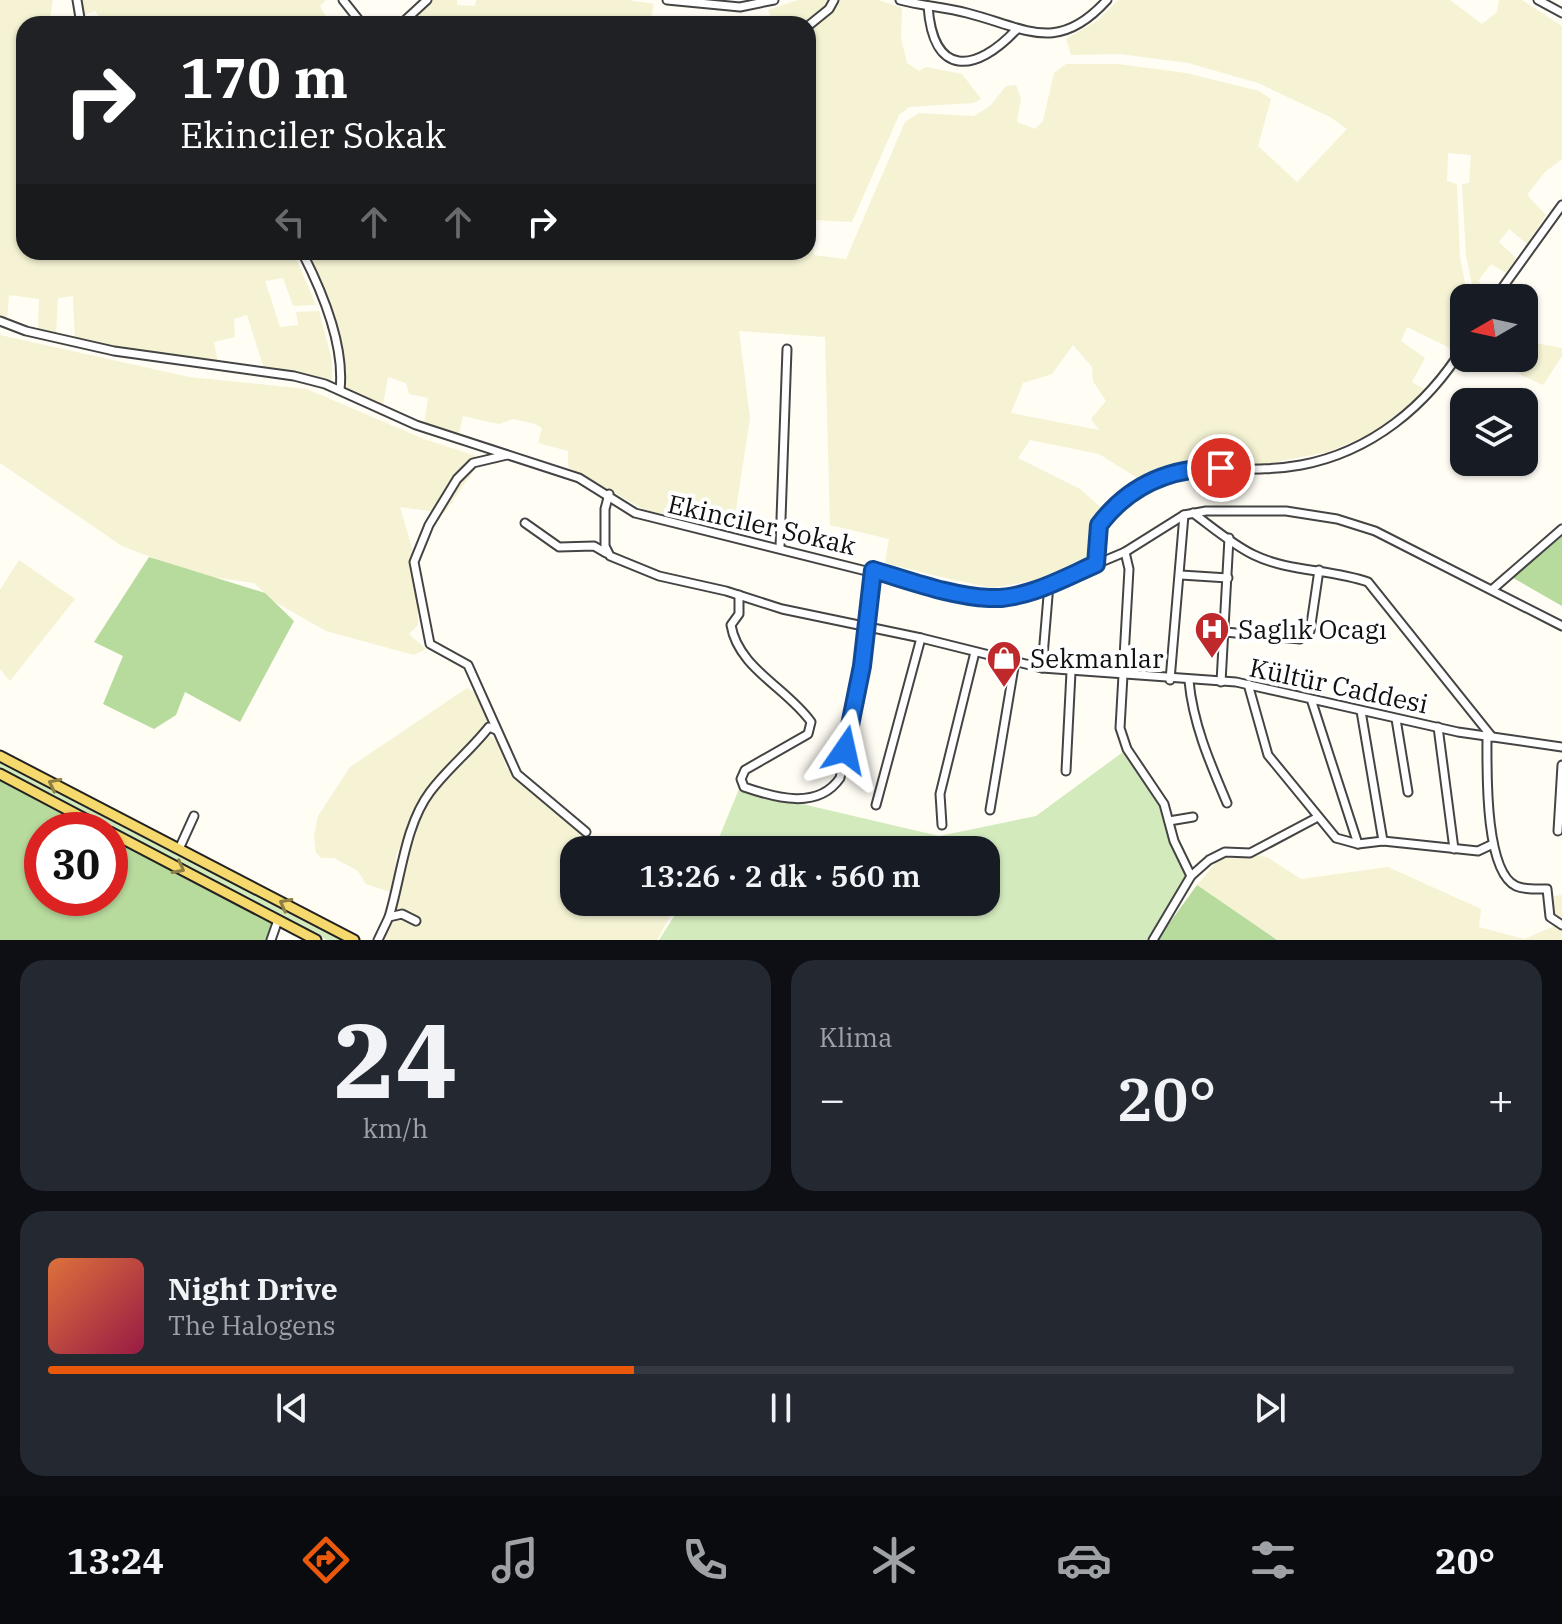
<!DOCTYPE html>
<html lang="tr">
<meta charset="utf-8">
<style>
:root{--surface:#171b24;--page:#242831;--text:#f1f3f6;--muted:#9ea1a6;--line:#363941;--accent:#ea580c}
body{margin:0;font-family:"IBM Plex Serif",serif;background:var(--page);color:var(--text);height:100vh;display:flex;flex-direction:column;font-size:30px;white-space:nowrap}
*{box-sizing:border-box;margin:0}
p{font-size:26px;color:var(--muted)}
.icon{flex:none;width:44px;height:44px;fill:none;stroke:currentColor;stroke-width:2;stroke-linecap:round;stroke-linejoin:round}
.map{position:relative;height:940px;overflow:hidden}
.side{display:flex;flex-direction:column;gap:20px;padding:20px;background:#0d0f14;flex:1}
.side>*{flex:none}
.hud{position:absolute;left:16px;top:16px;width:800px;height:244px;border-radius:24px;box-shadow:0 2px 6px #0004;background:#202124;color:#fff;overflow:hidden}
.needle{width:52px;rotate:261deg}
.fabs{position:absolute;left:1450px;top:284px;display:grid;gap:16px}
.fabs a{display:grid;place-items:center;width:88px;height:88px;border-radius:16px;background:var(--surface);box-shadow:0 2px 6px #0004;font-size:40px}
.speed{position:absolute;left:24px;top:812px;display:flex;gap:16px;font-size:40px;font-weight:700;text-align:center}
.speed>*{display:grid;place-content:center;width:104px;height:104px;border-radius:50%;background:var(--surface);box-shadow:0 2px 6px #0004;line-height:1}
.speed .limit{border:12px solid #d22;background:#fff;color:#111}
.pin{position:absolute;display:grid;place-items:center;width:68px;height:68px;color:#fff;margin:-34px;border:4px solid #fff;border-radius:50%;box-shadow:0 2px 8px #0007}
.me{position:absolute;width:88px;margin:-44px;rotate:11deg;stroke-linejoin:round;filter:drop-shadow(0 0 6px #0008)}
.turn{display:flex;align-items:center;gap:28px;height:168px;padding:0 32px;font-size:36px}
.turn .icon{width:104px;height:104px;stroke-width:2.5}
.turn b{display:block;font-size:56px;line-height:68px}
.lanes{display:flex;align-items:center;height:76px;padding:0 32px;background:#0003;justify-content:center;gap:40px;direction:ltr}
.lanes .off{opacity:.35}
.big{font-size:60px;font-weight:600;line-height:1.1}
.side .tile{flex:1;display:flex;flex-direction:column;justify-content:center;gap:12px;min-width:0;padding:0 28px;border-radius:24px;background:var(--page)}
.side .dial{align-items:center;gap:0}
.dial b{font-size:104px;line-height:1}
.song{display:flex;align-items:center;gap:24px}
.cover{width:96px;height:96px;border-radius:12px;background:linear-gradient(135deg,hsl(20 70% 55%),hsl(340 70% 35%))}
.played{height:8px;border-radius:4px;background:linear-gradient(90deg,var(--accent) 40%,var(--line) 40%)}
.keys{display:flex;justify-content:space-around;direction:ltr}
.heat{display:flex;justify-content:space-between;align-items:center;font-size:44px;direction:ltr}
.side .tiles{flex:1;display:grid;gap:20px;grid-template-columns:1fr 1fr}
.tile:last-child{grid-column:span 2}
.trip{position:absolute;left:560px;top:836px;width:440px;height:80px;border-radius:24px;background:var(--surface);box-shadow:0 2px 6px #0004;font-weight:600;line-height:80px;text-align:center}
.dock{display:flex;height:128px;justify-content:space-around;align-items:center;background:#090b0e;color:var(--muted)}
.dock .icon{width:56px;height:56px}
.dock .selected{color:var(--accent)}
.dock b{font-size:36px;color:var(--text)}
.map>svg:first-child{display:block}
</style>
<div class="map">
<svg width="1562" height="940" viewBox="0 0 1562 940">
<rect width="100%" height="100%" fill="#fffdf4"/>
<g fill="#f5f3d4" fill-rule="evenodd">
<polygon points="0,0 53,0 49,24 24,24 24,252 293,252 316,305 293,306 283,278 265,281 280,327 298,325 296,312 319,311 332,360 332,382 293,372 264,369 247,315 234,319 235,337 214,342 218,364 75,341 73,296 58,298 56,335 38,330 39,299 9,295 7,321 0,318"/>
<polygon points="80,0 326,0 320,6 330,24 104,24 95,11 84,15"/>
<polygon points="433,0 457,0 457,5 475,6 476,0 628,0 654,4 650,24 425,24 418,15"/>
<polygon points="798,0 829,0 825,8 804,24 774,24 768,10"/>
<path d="M838,0H879L902,8L901,38L907,63L919,71L926,67L962,74L981,99L973,103L909,107L899,115L852,222L815,220L813,255L846,259L905,122L919,113L974,116L990,106L1006,86L1016,85L1021,98L1017,122L1035,129L1043,121L1054,73L1066,64H1118L1186,73L1259,91L1271,99L1258,146L1297,182L1347,129L1330,117L1258,83L1188,63L1120,54L1071,55L1066,39L1098,20L1118,0H1450L1482,24L1497,12L1499,0H1522L1562,26V159L1545,172L1527,195L1546,215L1527,244L1509,229L1499,242L1516,258L1506,273L1491,264L1478,281L1493,293L1490,298H1475L1466,256L1462,184L1469,183L1471,155L1448,153L1447,181L1457,184L1460,258L1468,298H1464V311L1459,308L1449,327L1463,339L1454,350L1407,327L1401,341L1425,358L1412,382L1427,391L1371,434L1328,452L1264,464H1182L1139,479L1099,454L1030,440L1018,458L1080,489L1104,510L1093,521L1089,558L1047,578L992,588L937,576L885,563L889,539L830,525L825,337L739,331L750,418L733,529L645,510L568,467V451L538,443L542,428L535,424L513,419L499,424L463,416L458,438L424,425L428,398L409,394L406,383L388,377L383,405L344,388L330,321L302,252H808V30L835,8ZM1073,345L1092,367L1093,381L1106,401L1091,419L1099,430L1011,413L1023,383L1052,374Z"/>
<polygon points="0,335 189,377 307,389 424,439 498,463 477,466 444,513 400,507 413,552 417,589 418,625 409,634 426,649 414,655 326,631 273,601 254,583 198,575 122,546 0,463"/>
<polygon points="1524,341 1562,348 1562,356 1543,385 1497,364 1499,358 1524,358"/>
<polygon points="19,560 75,599 10,681 0,669 0,590"/>
<polygon points="467,688 480,696 489,727 450,768 402,841 396,856 393,893 366,884 358,871 334,858 321,858 316,853 314,837 318,816 350,767"/>
<polygon points="490,736 501,743 506,767 549,800 580,832 577,839 594,848 574,850 574,902 678,902 657,940 387,940 381,937 403,881 401,864 431,795"/>
<polygon points="1225,852 1267,857 1301,879 1388,867 1481,909 1479,927 1524,939 1559,924 1550,917 1548,897 1562,895 1562,940 1277,940 1197,885"/>
</g>
<g fill="#d3eabd">
<polygon points="1127,749 1164,804 1191,876 1148,940 659,940 683,902 986,902 986,850 714,850 739,789 939,836 1036,816"/>
<polygon points="0,761 340,940 327,940 302,927 0,768"/>
</g>
<g fill="#b7da9d">
<polygon points="1562,524 1562,606 1508,575"/>
<polygon points="149,557 265,593 294,621 240,722 185,692 176,715 154,729 103,704 123,656 94,642"/>
<polygon points="0,774 107,830 42,830 42,898 110,898 110,832 278,920 272,940 0,940"/>
<polygon points="1197,885 1277,940 1157,940"/>
</g>
<g fill="none" stroke-linecap="round" stroke-linejoin="round">
<g stroke="#444" stroke-width="11">
<g id="minor">
<polyline points="77,0 81,24"/>
<polyline points="343,0 362,24"/>
<polyline points="667,0 740,7 774,0"/>
<path d="M900,0C922,6 945,7 967,13C1026,28 1057,55 1107,0"/>
<polyline points="1538,0 1562,13"/>
<path d="M928,6C933,77 975,74 1017,29"/>
<polyline points="401,24 427,0"/>
<polyline points="808,26 829,9 834,0"/>
<path d="M302,252C322,291 345,345 340,390"/>
<polyline points="1495,298 1562,205"/>
<polyline points="0,321 26,331 114,351 294,376 325,384 416,425 579,478 635,513 938,589 990,598 1007,596 1049,584 1125,552 1184,515 1206,511 1286,511 1337,519 1375,531 1562,626"/>
<polyline points="507,455 473,463 457,479 429,525 414,562 430,644 468,665 517,774 586,832"/>
<polyline points="609,494 605,509 605,546 610,556 659,576 726,591 782,609 921,638 1042,668 1236,682 1458,732 1562,747"/>
<path d="M1193,513C1212,527 1233,545 1254,555C1289,572 1331,569 1368,582L1492,737"/>
<polyline points="525,523 559,547 594,546 606,553"/>
<polyline points="780,547 787,349"/>
<polyline points="1125,552 1129,569 1120,728 1127,749 1164,804 1174,841 1191,876 1153,940"/>
<path d="M1096,564L1099,525C1161,443 1218,480 1301,465C1371,452 1427,406 1464,346"/>
<polyline points="1181,575 1228,578"/>
<polyline points="1494,588 1562,529"/>
<path d="M739,595V614L731,625C738,668 787,688 811,722L808,734L745,770L741,779L744,787C776,798 818,810 840,778L862,666L873,570"/>
<polyline points="1225,632 1300,639 1310,631 1319,570"/>
<polyline points="1042,668 1049,584"/>
<polyline points="1170,680 1184,515"/>
<path d="M1189,681C1193,724 1210,763 1227,803"/>
<polyline points="1221,682 1229,538"/>
<polyline points="1248,684 1268,755 1336,838 1358,844 1383,841 1478,851 1493,844"/>
<polyline points="1312,702 1358,844"/>
<polyline points="1361,711 1383,841"/>
<polyline points="1396,719 1408,792"/>
<polyline points="1438,727 1454,849"/>
<path d="M1487,736C1487,767 1484,871 1516,886C1525,890 1538,889 1547,889L1550,917L1562,925"/>
<polyline points="1066,771 1071,672"/>
<polyline points="876,805 921,638"/>
<polyline points="990,810 1015,661"/>
<polyline points="1169,821 1193,817"/>
<polyline points="942,825 940,794 975,652"/>
<polyline points="1558,831 1562,765"/>
<polyline points="179,849 194,816"/>
<polyline points="1191,876 1209,860 1225,852 1250,853 1318,817"/>
<path d="M389,917C401,878 405,825 430,792C447,769 471,750 489,727L496,730"/>
<polyline points="271,940 278,920"/>
<polyline points="378,940 389,917 402,914 416,921"/>
</g>
</g>
<g stroke="#222" stroke-width="13">
<g id="major">
<polyline points="0,756 354,940"/>
<polyline points="0,774 106,830"/>
<polyline points="110,832 316,940"/>
</g>
</g>
<use href="#minor" stroke="#fff" stroke-width="7"/>
<use href="#major" stroke="#f6d96d" stroke-width="9"/>
</g>
<defs><path id="oneway-chevron" d="M-2-3.5L2.5 0L-2 3.5" fill="none" stroke-width="1.6" stroke-linecap="round" stroke-linejoin="round" transform="scale(2)"/></defs>
<g stroke="#8f7f44">
<use href="#oneway-chevron" transform="translate(54 784) rotate(-153)"/>
<use href="#oneway-chevron" transform="translate(179 868) rotate(28)"/>
<use href="#oneway-chevron" transform="translate(285 904) rotate(-152)"/>
</g>
<g fill="none" stroke-linecap="round" stroke-linejoin="round">
<g stroke="#114b97" stroke-width="20">
<path id="route" d="M845,750L862,666L873,570C911,581 950,596 989,598C1026,600 1064,578 1096,564L1099,525C1130,484 1171,467 1221,468"/>
</g>
<use href="#route" stroke="#1a73e8" stroke-width="14"/>
</g>
<defs>
<g id="hospital-pin" transform="scale(1.8)"><path d="M0 17L-7.5 6A9.5 9.5 0 1 1 7.5 6Z" fill="#c0292c" stroke="#fff"/><path d="M-5-5h3v3.5h4V-5h3V5h-3V1.5h-4V5h-3Z" fill="#fff"/></g>
<g id="shop-pin" transform="scale(1.8)"><path d="M0 17L-7.5 6A9.5 9.5 0 1 1 7.5 6Z" fill="#c0292c" stroke="#fff"/><path d="M-5-2.5h2.3a2.7 3.5 0 0 1 5.4 0H5L5.5 6h-11ZM-1.5-2.5h3a1.5 2.3 0 0 0-3 0Z" fill="#fff"/></g>
</defs>
<g fill-rule="evenodd">
<use href="#hospital-pin" x="1212" y="629"/>
<use href="#shop-pin" x="1004" y="658"/>
</g>
<g text-anchor="middle" dominant-baseline="central" stroke-width="8" stroke-linejoin="round" paint-order="stroke">
<g font-size="26" fill="#111" stroke="#fff">
<text transform="translate(762 524) rotate(13)">Ekinciler Sokak</text>
<text transform="translate(1339 685) rotate(12)">Kültür Caddesi</text>
</g>
<g font-size="26" fill="#111" stroke="#fff" text-anchor="start">
<text x="1238" y="629">Saglık Ocagı</text>
<text x="1030" y="658">Sekmanlar</text>
</g>
</g>
</svg>
<div class="fabs">
<a><svg class="needle" viewBox="-14 -14 28 28"><path d="M0-13l5 13h-10z" fill="#e53935"/><path d="M0 13l5-13h-10z" fill="#9ea1a6"/></svg></a>
<a><svg class="icon" aria-label="layers" viewBox="0 0 24 24"><path d="M12 4l9 5-9 5-9-5zM3 14l9 5 9-5"/></svg></a>
</div>
<div class="speed"><div class="limit">30</div></div>
<div class="pin" style="left:1221px;top:468px;background:#d93025"><svg class="icon" aria-label="arrive" viewBox="0 0 24 24"><path d="M6 21V4h12l-3 4 3 4H6"/></svg></div>
<svg class="me" style="left:845px;top:750px" viewBox="-20 -20 40 40"><path d="M0-17L14 15 0 8-14 15z" fill="#1a73e8" stroke="#fff" stroke-width="4"/></svg>
<div class="trip">13:26 · 2 dk · 560 m</div>
<div class="hud">
<div class="turn"><svg class="icon" aria-label="right" viewBox="0 0 24 24"><path d="M7 20v-9h11M14 6l5 5-5 5"/></svg><div><b>170 m</b>Ekinciler Sokak</div></div>
<div class="lanes"><svg class="icon off" aria-label="left" viewBox="0 0 24 24"><path d="M17 20v-9H6M10 6l-5 5 5 5"/></svg><svg class="icon off" aria-label="ahead" viewBox="0 0 24 24"><path d="M12 20V5M6 11l6-6 6 6"/></svg><svg class="icon off" aria-label="ahead" viewBox="0 0 24 24"><path d="M12 20V5M6 11l6-6 6 6"/></svg><svg class="icon" aria-label="right" viewBox="0 0 24 24"><path d="M7 20v-9h11M14 6l5 5-5 5"/></svg></div>
</div>
</div>
<section class="side">
<div class="tiles">
<div class="tile dial"><b>24</b><p>km/h</p></div>
<div class="tile"><p>Klima</p>
<div class="heat"><a>−</a><b class="big">20°</b><a>+</a></div>
</div>
<div class="tile">
<div class="song"><i class="cover"></i><div><b>Night Drive</b><p>The Halogens</p></div></div>
<div class="played"></div>
<div class="keys"><svg class="icon" aria-label="previous" viewBox="0 0 24 24"><path d="M18 5L8 12l10 7zM5 5v14"/></svg><svg class="icon" aria-label="pause" viewBox="0 0 24 24"><path d="M8 5v14M16 5v14"/></svg><svg class="icon" aria-label="next" viewBox="0 0 24 24"><path d="M6 5l10 7-10 7zM19 5v14"/></svg></div>
</div>
</div>
</section>
<nav class="dock">
<b>13:24</b>
<svg class="icon selected" aria-label="directions" viewBox="0 0 24 24"><path d="M12 3l9 9-9 9-9-9zM9 14v-3h6M13 9l2 2-2 2"/></svg>
<svg class="icon" aria-label="music" viewBox="0 0 24 24"><path d="M9 18V5l10-2v13"/><circle cx="6" cy="18" r="3"/><circle cx="16" cy="16" r="3"/></svg>
<svg class="icon" aria-label="phone" viewBox="0 0 24 24"><path d="M5 4h4l2 5-3 2q2 4 5 5l2-3 5 2v4C11 20 4 13 5 4z"/></svg>
<svg class="icon" aria-label="climate" viewBox="0 0 24 24"><path d="M12 3v18M4 7l16 10M4 17L20 7"/></svg>
<svg class="icon" aria-label="car" viewBox="0 0 24 24"><path d="M5 17H2v-5l4-1 3-4h7l3 4 3 1v5h-3M9 17h6M6 11h13"/><circle cx="7" cy="17" r="2"/><circle cx="17" cy="17" r="2"/></svg>
<svg class="icon" aria-label="filters" viewBox="0 0 24 24"><path d="M4 7h16M4 17h16"/><circle cx="9" cy="7" r="2"/><circle cx="15" cy="17" r="2"/></svg>
<b>20°</b>
</nav>
